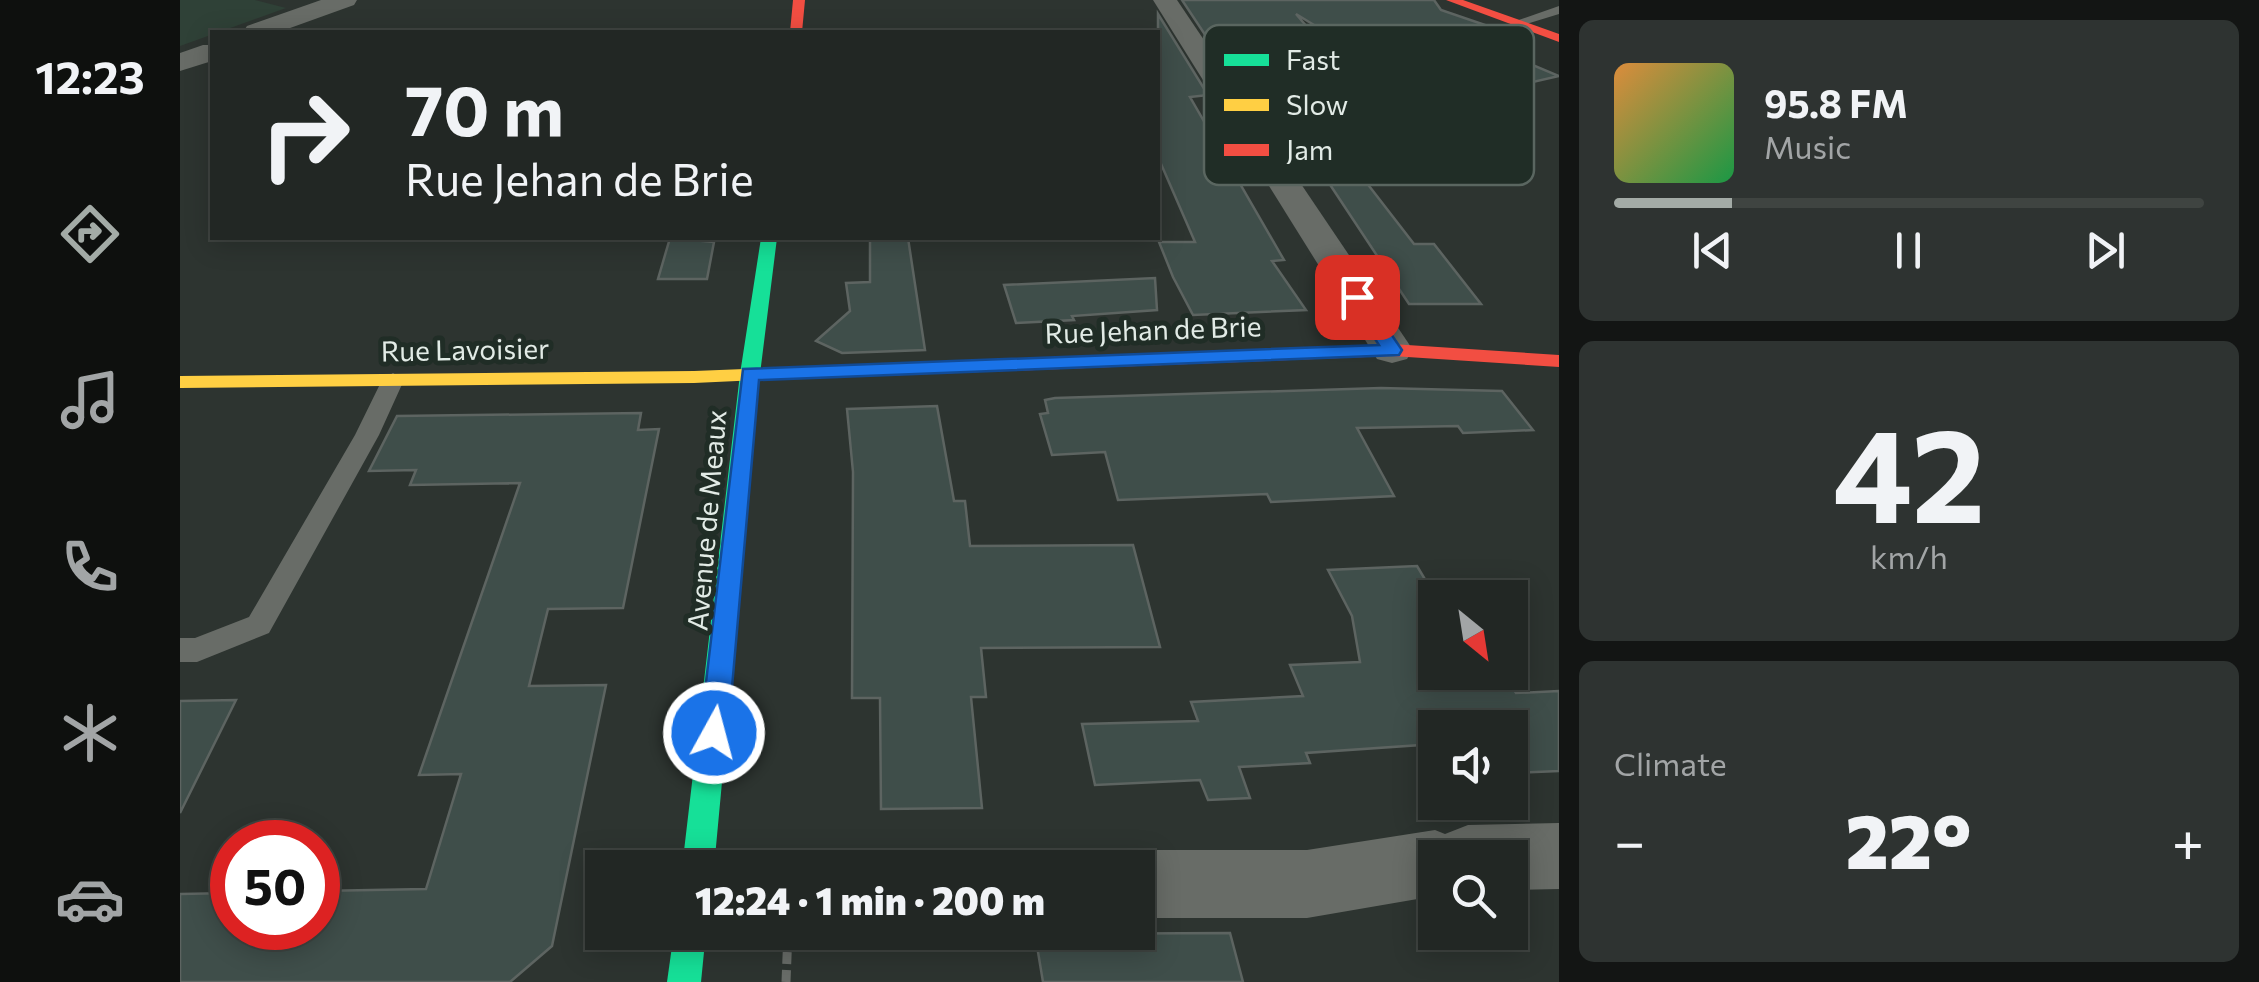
<!DOCTYPE html>
<meta charset="utf-8">
<style>
:root{--surface:#222724;--page:#2e3331;--text:#f1f3f6;--muted:#a2a5a6;--line:#3f4441;--accent:#a3aba6}
body{margin:0;font-family:Commissioner,sans-serif;background:var(--page);color:var(--text);height:100vh;display:flex;flex-direction:column;font-size:38px;white-space:nowrap}
*{box-sizing:border-box;margin:0}
p{font-size:32px;color:var(--muted)}
.icon{flex:none;width:55px;height:55px;fill:none;stroke:currentColor;stroke-width:2;stroke-linecap:round;stroke-linejoin:round}
.map{position:relative;flex:1;overflow:hidden}
.sheet{display:flex;flex-direction:column;gap:20px;padding:20px;background:#131514;width:700px}
.sheet>*{flex:none}
.guide{position:absolute;left:30px;top:30px;width:950px;height:210px;border-radius:0px;box-shadow:0 5px 25px #0003,0 0 0 2px var(--line);background:#222724;color:var(--text);overflow:hidden}
.needle{width:65px;rotate:150deg}
.fabs{position:absolute;left:1238px;top:580px;display:grid;gap:20px}
.fabs a{display:grid;place-items:center;width:110px;height:110px;border-radius:0px;background:var(--surface);box-shadow:0 5px 25px #0003,0 0 0 2px var(--line);font-size:50px}
.speed{position:absolute;left:30px;top:820px;display:flex;gap:20px;font-size:50px;font-weight:700;text-align:center}
.speed>*{display:grid;place-content:center;width:130px;height:130px;border-radius:50%;background:var(--surface);box-shadow:0 5px 25px #0003,0 0 0 2px var(--line);line-height:1}
.speed .limit{border:15px solid #d22;background:#fff;color:#111}
.pin{position:absolute;display:grid;place-items:center;width:85px;height:85px;color:#fff;margin:-42px;border-radius:20px;box-shadow:0 5px 15px #0006}
.me{position:absolute;width:110px;margin:-55px;rotate:7deg;stroke-linejoin:round;filter:drop-shadow(0 0 8px #0008)}
.turn{display:flex;align-items:center;gap:35px;height:210px;padding:0 30px;font-size:45px}
.turn .icon{width:130px;height:130px;stroke-width:2.5}
.turn b{display:block;font-size:70px;line-height:85px}
.big{font-size:75px;font-weight:800;line-height:1.1}
.sheet .card{flex:1;display:flex;flex-direction:column;justify-content:center;gap:15px;min-width:0;padding:0 35px;border-radius:15px;background:var(--page)}
.sheet .dial{align-items:center;gap:0}
.dial b{font-size:130px;line-height:1}
.song{display:flex;align-items:center;gap:30px}
.cover{width:120px;height:120px;border-radius:15px;background:linear-gradient(135deg,hsl(30 70% 55%),hsl(140 70% 35%))}
.played{height:10px;border-radius:5px;background:linear-gradient(90deg,var(--accent) 20%,var(--line) 20%)}
.keys{display:flex;justify-content:space-around;direction:ltr}
.heat{display:flex;justify-content:space-between;align-items:center;font-size:55px;direction:ltr}
.trip{position:absolute;left:405px;top:850px;width:570px;height:100px;border-radius:0px;background:var(--surface);box-shadow:0 5px 25px #0003,0 0 0 2px var(--line);font-weight:800;line-height:100px;text-align:center}
main{display:flex;flex:1;min-height:0}
.tabs{display:flex;flex-direction:column;width:180px;justify-content:space-around;align-items:center;background:#0e100e;color:var(--muted)}
.tabs .icon{width:70px;height:70px}
.tabs .active{color:var(--accent)}
.tabs b{font-size:45px;color:var(--text)}
.map>svg:first-child{display:block}
</style>
<main>
<nav class="tabs">
<b>12:23</b>
<svg class="icon active" aria-label="directions" viewBox="0 0 24 24"><path d="M12 3l9 9-9 9-9-9zM9 14v-3h6M13 9l2 2-2 2"/></svg>
<svg class="icon" aria-label="music" viewBox="0 0 24 24"><path d="M9 18V5l10-2v13"/><circle cx="6" cy="18" r="3"/><circle cx="16" cy="16" r="3"/></svg>
<svg class="icon" aria-label="phone" viewBox="0 0 24 24"><path d="M5 4h4l2 5-3 2q2 4 5 5l2-3 5 2v4C11 20 4 13 5 4z"/></svg>
<svg class="icon" aria-label="climate" viewBox="0 0 24 24"><path d="M12 3v18M4 7l16 10M4 17L20 7"/></svg>
<svg class="icon" aria-label="car" viewBox="0 0 24 24"><path d="M5 17H2v-5l4-1 3-4h7l3 4 3 1v5h-3M9 17h6M6 11h13"/><circle cx="7" cy="17" r="2"/><circle cx="17" cy="17" r="2"/></svg>
</nav>
<div class="map">
<svg width="1379" height="982" viewBox="0 0 1379 982">
<rect width="100%" height="100%" fill="#2d3430"/>
<polygon fill="#2f4137" points="0,0 75,0 106,8 0,46"/>
<g fill="#3f4e4a" stroke="#5d6461" stroke-width="2.5">
<polygon points="1002,0 1254,0 1261,10 1337,36 1330,39 1351,47 1326,54 1379,76 1262,103 1116,14 1228,145 1159,146 1128,107 1116,107 1108,94 1065,95"/>
<polygon points="978,14 1028,95 1010,97 1104,260 1092,261 1126,310 1013,315 993,277 979,242 1015,242 978,157"/>
<polygon points="1162,151 1234,244 1254,244 1301,304 1229,304 1139,168"/>
<polygon points="490,238 534,242 527,279 478,279"/>
<polygon points="690,238 728,238 745,350 662,353 636,341 670,311 666,283 690,282"/>
<polygon points="975,278 977,310 892,316 894,320 836,323 824,285"/>
<polygon points="1201,388 1322,391 1353,430 1283,433 1278,426 1177,428 1214,496 1091,502 1087,494 938,500 925,452 872,455 860,414 868,413 865,400 875,398"/>
<polygon points="757,406 774,501 785,501 790,546 953,545 980,647 801,648 806,697 791,697 802,808 701,809 700,698 672,698 673,472 667,409"/>
<polygon points="461,413 458,430 479,429 443,608 368,609 349,686 426,685 372,946 330,982 0,982 0,894 52,893 52,928 138,928 138,891 246,889 281,774 239,775 340,483 230,485 236,470 189,471 217,416"/>
<polygon points="1237,566 1255,596 1255,672 1323,672 1336,693 1379,691 1379,771 1330,773 1330,728 1255,728 1255,744 1126,753 1130,763 1059,767 1070,798 1028,800 1020,780 915,785 902,724 1018,721 1011,702 1123,696 1110,665 1180,662 1172,616 1148,570"/>
<polygon points="56,700 0,813 0,701"/>
<polygon points="1050,933 1063,982 863,982 855,934"/>
</g>
<g fill="none" stroke-linecap="round" stroke-linejoin="round">
<polyline stroke="#686c68" stroke-width="9" stroke-dasharray="12 6" stroke-linecap="butt" points="606,982 608,932"/>
<g fill="#686c67" fill-rule="evenodd">
<polygon points="1379,6 1379,14 1337,27 1330,23"/>
<polygon points="213,373 224,380 199,435 89,633 17,662 0,662 0,638 15,638 69,617 175,435 202,380"/>
</g>
<g fill="#686c67" fill-rule="evenodd">
<polygon points="141,0 177,0 174,5 99,32 63,32 67,26"/>
<polygon points="973,0 997,0 1233,350 1227,359 1212,363 1197,359"/>
<polygon points="23,45 32,45 32,61 0,71 0,53"/>
<polygon points="1379,823 1379,889 1330,890 1330,858 1255,858 1255,896 1127,918 958,918 958,868 930,868 933,860 958,850 1127,850 1255,830 1265,834 1288,825"/>
</g>
<g fill="#16e098" fill-rule="evenodd">
<polygon points="581,238 597,238 580,374 534,868 502,868 560,374"/>
<polygon points="494,932 526,932 521,982 487,982"/>
</g>
<polygon fill="#ffcf43" fill-rule="evenodd" points="698,364 708,370 705,374 514,383 0,388 0,376 514,371"/>
<g fill="#f24e42" fill-rule="evenodd">
<polygon points="613,0 625,0 622,32 610,32"/>
<polygon points="1266,0 1283,0 1379,34 1379,42"/>
<polygon points="1212,344 1379,355 1379,367 1212,356 698,376 688,370 698,364"/>
</g>
</g>
<polygon fill="#1a73e8" stroke="#114b97" stroke-width="2.5" points="1177,292 1183,293 1222,350 1219,355 579,380 548,733 544,741 534,745 524,741 520,733 563,369 1199,345 1168,297"/>
<g text-anchor="middle" dominant-baseline="central" stroke-width="10" stroke-linejoin="round" paint-order="stroke">
<g font-size="28" fill="#e2ebe6" stroke="#202d26">
<text transform="translate(973 329) rotate(-2)">Rue Jehan de Brie</text>
<text transform="translate(285 349) rotate(-1)">Rue Lavoisier</text>
<text transform="translate(526 520) rotate(-85)">Avenue de Meaux</text>
</g>
</g>
<rect x="1024" y="25" width="330" height="160" rx="15" fill="#202d26" stroke="#5a6660" stroke-width="2.5"/>
<rect x="1044" y="54" width="45" height="12" fill="#16e098"/>
<rect x="1044" y="99" width="45" height="12" fill="#ffcf43"/>
<rect x="1044" y="144" width="45" height="12" fill="#f24e42"/>
<g font-size="28" fill="#e2ebe6">
<text x="1106" y="70">Fast</text>
<text x="1106" y="115">Slow</text>
<text x="1106" y="160">Jam</text>
</g>
</svg>
<div class="fabs">
<a><svg class="needle" viewBox="-14 -14 28 28"><path d="M0-13l5 13h-10z" fill="#e53935"/><path d="M0 13l5-13h-10z" fill="#a2a5a6"/></svg></a>
<a><svg class="icon" aria-label="sound" viewBox="0 0 24 24"><path d="M4 9h4l5-4v14l-5-4H4zM17 9q2 3 0 6"/></svg></a>
<a><svg class="icon" aria-label="search" viewBox="0 0 24 24"><circle cx="10" cy="10" r="6"/><path d="M15 15l6 6"/></svg></a>
</div>
<div class="speed"><div class="limit">50</div></div>
<div class="pin" style="left:1177px;top:297px;background:#d93025"><svg class="icon" aria-label="arrive" viewBox="0 0 24 24"><path d="M6 21V4h12l-3 4 3 4H6"/></svg></div>
<svg class="me" style="left:534px;top:733px" viewBox="-20 -20 40 40"><circle r="17" fill="#1a73e8" stroke="#fff" stroke-width="3"/><path d="M0-11L8 9 0 5-8 9z" fill="#fff"/></svg>
<div class="trip">12:24 · 1 min · 200 m</div>
<div class="guide">
<div class="turn"><svg class="icon" aria-label="right" viewBox="0 0 24 24"><path d="M7 20v-9h11M14 6l5 5-5 5"/></svg><div><b>70 m</b>Rue Jehan de Brie</div></div>
</div>
</div>
<section class="sheet">
<div class="card">
<div class="song"><i class="cover"></i><div><b>95.8 FM</b><p>Music</p></div></div>
<div class="played"></div>
<div class="keys"><svg class="icon" aria-label="previous" viewBox="0 0 24 24"><path d="M18 5L8 12l10 7zM5 5v14"/></svg><svg class="icon" aria-label="pause" viewBox="0 0 24 24"><path d="M8 5v14M16 5v14"/></svg><svg class="icon" aria-label="next" viewBox="0 0 24 24"><path d="M6 5l10 7-10 7zM19 5v14"/></svg></div>
</div>
<div class="card dial"><b>42</b><p>km/h</p></div>
<div class="card"><p>Climate</p>
<div class="heat"><a>−</a><b class="big">22°</b><a>+</a></div>
</div>
</section>
</main>
